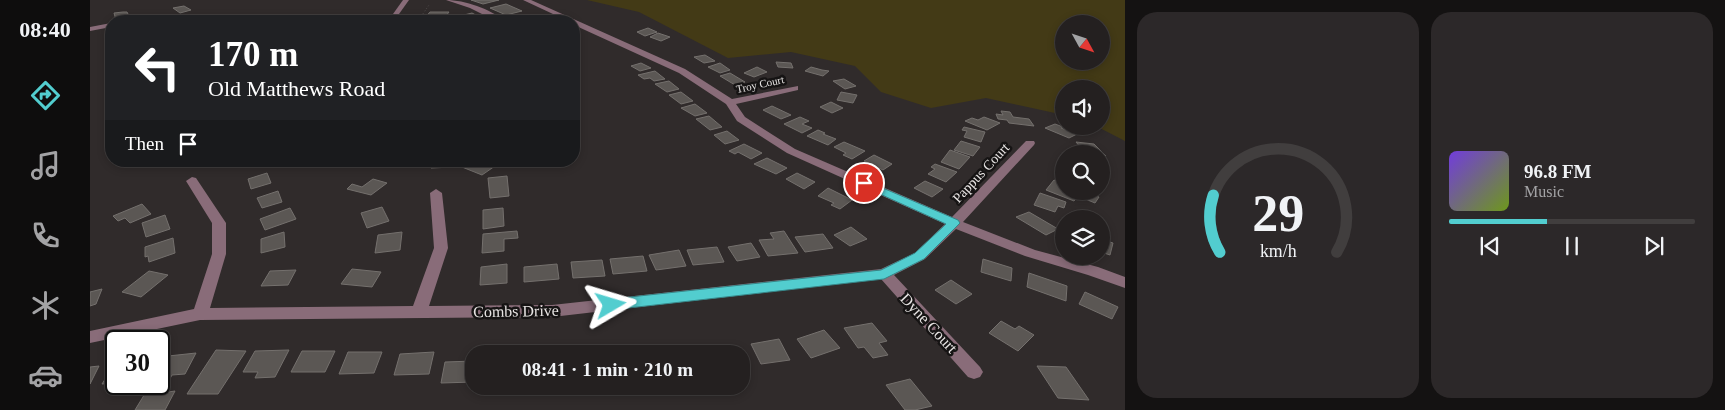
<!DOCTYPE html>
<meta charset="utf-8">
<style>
:root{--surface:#242020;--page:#2c2829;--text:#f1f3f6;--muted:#a3a3a5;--line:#413e3e;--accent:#52cdcf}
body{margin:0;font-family:"Times New Roman",serif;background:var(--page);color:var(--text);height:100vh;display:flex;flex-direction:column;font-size:19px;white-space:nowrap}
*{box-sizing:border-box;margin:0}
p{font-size:16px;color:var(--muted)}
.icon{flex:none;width:28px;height:28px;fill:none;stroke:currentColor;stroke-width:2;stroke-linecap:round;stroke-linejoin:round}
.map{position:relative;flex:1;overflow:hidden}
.panel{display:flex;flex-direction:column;gap:12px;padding:12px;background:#141212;width:600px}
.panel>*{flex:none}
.hud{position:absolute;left:15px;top:15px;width:475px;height:152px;border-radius:20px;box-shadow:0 2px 8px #0003,0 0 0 1px var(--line);background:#202124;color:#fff;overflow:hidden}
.needle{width:32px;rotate:130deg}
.buttons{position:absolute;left:965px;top:15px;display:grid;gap:10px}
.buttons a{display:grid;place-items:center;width:55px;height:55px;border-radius:50%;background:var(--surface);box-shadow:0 2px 8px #0003,0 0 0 1px var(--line);font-size:25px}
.speed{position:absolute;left:15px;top:330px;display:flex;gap:10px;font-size:25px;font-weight:700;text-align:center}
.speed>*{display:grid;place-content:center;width:65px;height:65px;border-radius:50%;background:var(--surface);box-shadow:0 2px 8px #0003,0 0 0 1px var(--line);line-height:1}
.speed .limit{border:2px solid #111;border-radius:8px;background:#fff;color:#111}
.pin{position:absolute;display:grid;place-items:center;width:42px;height:42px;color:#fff;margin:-21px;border:2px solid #fff;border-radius:50%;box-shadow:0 1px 5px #0007}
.me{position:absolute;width:55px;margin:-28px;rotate:83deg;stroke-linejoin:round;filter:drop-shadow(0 0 4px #0008)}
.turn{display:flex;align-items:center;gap:18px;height:105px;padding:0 20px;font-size:22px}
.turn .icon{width:65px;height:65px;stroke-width:2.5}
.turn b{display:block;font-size:35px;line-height:42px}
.then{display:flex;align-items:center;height:48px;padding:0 20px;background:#0003;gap:10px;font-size:19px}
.panel .card{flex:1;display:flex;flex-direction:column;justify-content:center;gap:8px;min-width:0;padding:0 18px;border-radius:20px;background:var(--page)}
.panel .dial{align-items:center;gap:0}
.dial svg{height:130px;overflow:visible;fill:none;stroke:var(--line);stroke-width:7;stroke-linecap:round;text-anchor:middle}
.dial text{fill:var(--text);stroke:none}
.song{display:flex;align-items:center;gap:15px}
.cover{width:60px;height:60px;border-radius:8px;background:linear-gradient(135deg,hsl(260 70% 55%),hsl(80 70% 35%))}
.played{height:5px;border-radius:2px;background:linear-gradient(90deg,var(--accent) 40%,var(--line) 40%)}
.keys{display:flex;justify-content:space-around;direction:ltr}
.panel .tiles{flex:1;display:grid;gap:12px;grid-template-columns:repeat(2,1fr)}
.trip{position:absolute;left:375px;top:345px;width:285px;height:50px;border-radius:20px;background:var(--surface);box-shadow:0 2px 8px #0003,0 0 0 1px var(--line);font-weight:700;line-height:50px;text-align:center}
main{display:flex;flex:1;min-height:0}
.tabs{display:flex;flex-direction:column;width:90px;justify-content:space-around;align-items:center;background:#0e0d0d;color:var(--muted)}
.tabs .icon{width:35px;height:35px}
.tabs .active{color:var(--accent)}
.tabs b{font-size:22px;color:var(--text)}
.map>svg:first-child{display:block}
</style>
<main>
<nav class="tabs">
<b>08:40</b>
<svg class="icon active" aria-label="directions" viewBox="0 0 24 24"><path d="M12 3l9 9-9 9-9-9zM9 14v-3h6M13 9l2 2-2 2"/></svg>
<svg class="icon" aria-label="music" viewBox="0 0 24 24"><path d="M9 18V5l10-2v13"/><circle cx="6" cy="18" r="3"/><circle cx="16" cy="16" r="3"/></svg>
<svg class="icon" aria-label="phone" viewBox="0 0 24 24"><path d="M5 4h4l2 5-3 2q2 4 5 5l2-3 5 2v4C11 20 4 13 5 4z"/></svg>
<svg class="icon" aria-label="climate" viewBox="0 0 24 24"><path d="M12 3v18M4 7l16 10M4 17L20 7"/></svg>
<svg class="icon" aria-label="car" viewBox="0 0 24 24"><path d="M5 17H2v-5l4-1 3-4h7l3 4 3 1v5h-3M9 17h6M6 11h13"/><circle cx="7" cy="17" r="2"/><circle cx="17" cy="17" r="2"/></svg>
</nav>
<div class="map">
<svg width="1035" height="410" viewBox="0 0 1035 410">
<rect width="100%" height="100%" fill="#302b2b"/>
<path fill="#433a16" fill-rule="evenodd" d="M497,0H1035V141L1006,126H1011V89H974V115L896,98L841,108L791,92L765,66L701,52L638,58L549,12ZM974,24H1011V61H974Z"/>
<g fill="#5b5754" stroke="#74706d">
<polygon points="381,0 409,0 393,4"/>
<polygon points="416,4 432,11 416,15 400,8"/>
<polygon points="94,6 101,10 90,13 83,8"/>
<polygon points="33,12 37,12 39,16 26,20 24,13"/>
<polygon points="340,12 359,12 352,21 332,21"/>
<polygon points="382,13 397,21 380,21 370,16"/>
<polygon points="558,28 567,32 555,36 547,32"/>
<polygon points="568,33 580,37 571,41 560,37"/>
<polygon points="615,55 625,61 614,63 604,57"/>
<polygon points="686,62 701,63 703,68 688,67"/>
<polygon points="551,63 561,68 550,71 541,66"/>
<polygon points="630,63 640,70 630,73 618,67"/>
<polygon points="667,67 677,72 664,77 654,73"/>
<polygon points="721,67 732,70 739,71 733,76 715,71"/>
<polygon points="565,71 575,79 564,81 560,78 554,79 548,75"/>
<polygon points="640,73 655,82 645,85 630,76"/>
<polygon points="754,79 766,86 755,89 743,81"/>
<polygon points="579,81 589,89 577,92 565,84"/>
<polygon points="591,92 603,101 591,104 579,95"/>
<polygon points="751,92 767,95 763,103 747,100"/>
<polygon points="741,102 753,108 742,113 730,107"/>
<polygon points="605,104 617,113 605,116 591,108"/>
<polygon points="682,106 701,115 691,119 673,110"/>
<polygon points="911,111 920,112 923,117 939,119 944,126 919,123 917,120 908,119 906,114 913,115"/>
<polygon points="619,116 632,127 620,130 606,119"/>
<polygon points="710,117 719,121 712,124 722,128 712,133 694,124"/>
<polygon points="894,117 910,123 897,130 875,121 882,118 888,120"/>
<polygon points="965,124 973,127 971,128 987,134 979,138 955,128"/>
<polygon points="874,127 895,132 891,142 874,137 877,131 872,130"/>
<polygon points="728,130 735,133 733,134 746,139 738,145 717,136"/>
<polygon points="637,131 649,140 635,144 624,135"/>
<polygon points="871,141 890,147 883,156 864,150"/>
<polygon points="754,142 775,151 762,159 753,155 756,153 744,147"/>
<polygon points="986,142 1004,144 1016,156 1011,156 1011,154 996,154"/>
<polygon points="654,144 672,153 661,159 648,152 645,154 639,151"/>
<polygon points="860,150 880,157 869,169 851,162"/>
<polygon points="784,155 802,164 793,170 774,161"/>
<polygon points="677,158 697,168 686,174 664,164"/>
<polygon points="344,161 364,161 362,167 341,168"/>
<polygon points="381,161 393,161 405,166 392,175 372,167"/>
<polygon points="845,164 867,172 856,182 838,174 845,169 841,167"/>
<polygon points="177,173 181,183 161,189 158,179"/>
<polygon points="707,173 725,182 714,189 696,179"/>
<polygon points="417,176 419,196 400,198 398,178"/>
<polygon points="283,179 297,183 281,195 257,189 262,184 272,187"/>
<polygon points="964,180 974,184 974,191 994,191 1009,197 1005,203 988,196 984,201 956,190"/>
<polygon points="835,181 853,189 842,197 824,188"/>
<polygon points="738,188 762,200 750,209 741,205 744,203 728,196"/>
<polygon points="188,191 192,202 172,208 167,198"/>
<polygon points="950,193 976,202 974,208 968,206 965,212 944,205"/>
<polygon points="52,204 61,214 40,223 35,218 28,221 23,216"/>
<polygon points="292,207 299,221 277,228 271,213"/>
<polygon points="200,208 206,219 175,230 170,219"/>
<polygon points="413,208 414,226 393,229 393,210"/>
<polygon points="939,212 968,229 956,235 926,217"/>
<polygon points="75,215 80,229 56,237 52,223"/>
<polygon points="761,227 777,239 760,246 744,235"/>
<polygon points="427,231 428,238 414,239 414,251 392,253 393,234"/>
<polygon points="694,231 708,253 678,256 669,240 684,239 680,233"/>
<polygon points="194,232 195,247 171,253 171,239"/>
<polygon points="312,232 310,250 285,253 288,235"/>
<polygon points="733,234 743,248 715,252 705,237"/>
<polygon points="83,238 85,253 59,262 58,256 55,257 55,247"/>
<polygon points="1011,239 1023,243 1020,255 1011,252"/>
<polygon points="661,243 670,257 647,261 638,247"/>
<polygon points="627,247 634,262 603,265 597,250"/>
<polygon points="589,250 596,266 566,270 559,255"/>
<polygon points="553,256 557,271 523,274 520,259"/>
<polygon points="893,259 922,268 921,281 891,272"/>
<polygon points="512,260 515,276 483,278 481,262"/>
<polygon points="417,264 417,283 390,285 391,267"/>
<polygon points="467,264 469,279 434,282 434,267"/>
<polygon points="262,269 291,272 282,287 251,284"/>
<polygon points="206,270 198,285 171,286 180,271"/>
<polygon points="59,271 78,275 51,297 32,292"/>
<polygon points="939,273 977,286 976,301 937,287"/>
<polygon points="861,280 882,294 866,304 845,290"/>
<polygon points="12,289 6,304 0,306 0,292"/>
<polygon points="995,292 1028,307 1022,319 989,304"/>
<polygon points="911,321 925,329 929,326 944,335 928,351 899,333"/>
<polygon points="782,323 797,341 789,343 798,355 783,358 774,347 768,348 754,328"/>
<polygon points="734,330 750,348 721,358 707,339"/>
<polygon points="689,339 700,360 671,364 661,344"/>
<polygon points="639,347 643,354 615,354"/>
<polygon points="126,350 156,351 128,394 97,394"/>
<polygon points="199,350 185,377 165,378 168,372 153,372 165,351"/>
<polygon points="212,351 245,351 235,372 201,372"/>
<polygon points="258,352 292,352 284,373 249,374"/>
<polygon points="344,352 339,374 304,375 310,354"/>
<polygon points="106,353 95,374 82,375 72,393 85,391 75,410 45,410 56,392 47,393 52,384 69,384 69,357"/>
<polygon points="384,361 384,382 351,383 355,362"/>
<polygon points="26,362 26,383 12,384"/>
<polygon points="9,366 0,384 0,367"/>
<polygon points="947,366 976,367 999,400 968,398"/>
<polygon points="820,379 842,406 825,410 815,410 796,385"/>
<polygon points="457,386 496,386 496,391 457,395"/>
<polygon points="510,386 543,386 543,388 510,389"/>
</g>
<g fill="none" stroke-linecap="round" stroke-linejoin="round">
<g stroke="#6d6868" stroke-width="1" stroke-dasharray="0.5 2.5" stroke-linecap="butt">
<polyline points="427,14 431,21"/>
<polyline points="328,21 339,5"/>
</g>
<g fill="#896c79" fill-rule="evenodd">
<polygon points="313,0 319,0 304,21 298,21"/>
<path d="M356,0C375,0 400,9 415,21H406L380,8Z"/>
<polygon points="433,0 441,0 595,69 642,99 708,86 708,90 646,104 655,117 705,149 862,217 936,141 944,141 945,143 944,145 873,222 945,250 1008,267 1035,277 1035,288 998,275 935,256 866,229 835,259 804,275 890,367 893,372 890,377 884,379 878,377 791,279 462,317 110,320 0,343 0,331 104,309 122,254 122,223 96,181 102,177 106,178 136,223 136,254 120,308 323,306 344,248 340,193 346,189 352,193 358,248 339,306 462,305 791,269 825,253 855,224 697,153 647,121 636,104 589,73 484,25 484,21 478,21"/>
<polygon points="52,18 55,18 55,21 41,21"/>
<polygon points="21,23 21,27 0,31 0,27"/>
</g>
</g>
<polygon fill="#52cdcf" stroke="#358587" points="774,180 868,220 870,223 834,259 794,279 521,310 516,308 514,305 516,301 521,299 791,270 825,253 856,224 770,185 768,183"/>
<g text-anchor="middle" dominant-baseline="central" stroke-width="5" stroke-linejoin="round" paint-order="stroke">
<g font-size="11" fill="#e7e4e3" stroke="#161414">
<text transform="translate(670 84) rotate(-12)">Troy Court</text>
</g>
<g font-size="14" fill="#e7e4e3" stroke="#161414">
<text transform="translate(891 173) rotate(-47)">Pappus Court</text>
</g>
<g font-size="16" fill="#e7e4e3" stroke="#161414">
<text transform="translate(426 311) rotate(-1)">Combs Drive</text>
<text transform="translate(839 323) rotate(47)">Dyne Court</text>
</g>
</g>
</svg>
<div class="buttons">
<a><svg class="needle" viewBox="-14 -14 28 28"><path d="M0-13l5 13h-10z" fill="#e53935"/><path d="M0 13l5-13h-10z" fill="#a3a3a5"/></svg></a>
<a><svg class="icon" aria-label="sound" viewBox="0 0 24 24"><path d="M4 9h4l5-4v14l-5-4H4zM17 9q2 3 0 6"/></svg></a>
<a><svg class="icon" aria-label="search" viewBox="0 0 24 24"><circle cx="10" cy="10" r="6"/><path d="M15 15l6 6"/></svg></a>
<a><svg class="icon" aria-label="layers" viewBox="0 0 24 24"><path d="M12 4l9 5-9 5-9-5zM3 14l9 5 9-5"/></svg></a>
</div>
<div class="speed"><div class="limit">30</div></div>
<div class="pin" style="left:774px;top:183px;background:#d93025"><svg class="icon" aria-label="arrive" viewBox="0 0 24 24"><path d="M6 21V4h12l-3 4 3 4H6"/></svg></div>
<svg class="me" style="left:521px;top:305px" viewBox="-20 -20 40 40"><path d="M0-17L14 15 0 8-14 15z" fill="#52cdcf" stroke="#fff" stroke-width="4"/></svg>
<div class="trip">08:41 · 1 min · 210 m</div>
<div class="hud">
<div class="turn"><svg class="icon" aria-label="left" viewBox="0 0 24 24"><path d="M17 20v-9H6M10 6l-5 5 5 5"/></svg><div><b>170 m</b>Old Matthews Road</div></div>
<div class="then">Then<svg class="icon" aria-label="arrive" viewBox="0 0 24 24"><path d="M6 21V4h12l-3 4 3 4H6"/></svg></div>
</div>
</div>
<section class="panel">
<div class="tiles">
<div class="card dial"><svg viewBox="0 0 100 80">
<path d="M14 69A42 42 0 1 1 86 69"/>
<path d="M14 69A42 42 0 0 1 10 34" stroke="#52cdcf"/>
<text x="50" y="56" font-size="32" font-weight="700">29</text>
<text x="50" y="72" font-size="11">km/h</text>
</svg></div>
<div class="card">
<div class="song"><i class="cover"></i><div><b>96.8 FM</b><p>Music</p></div></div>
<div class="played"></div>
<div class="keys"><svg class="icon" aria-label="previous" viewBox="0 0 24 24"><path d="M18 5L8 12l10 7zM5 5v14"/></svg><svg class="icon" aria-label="pause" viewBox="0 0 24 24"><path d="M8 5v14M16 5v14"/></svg><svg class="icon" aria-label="next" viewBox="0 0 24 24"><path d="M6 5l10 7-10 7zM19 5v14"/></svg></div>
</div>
</div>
</section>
</main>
